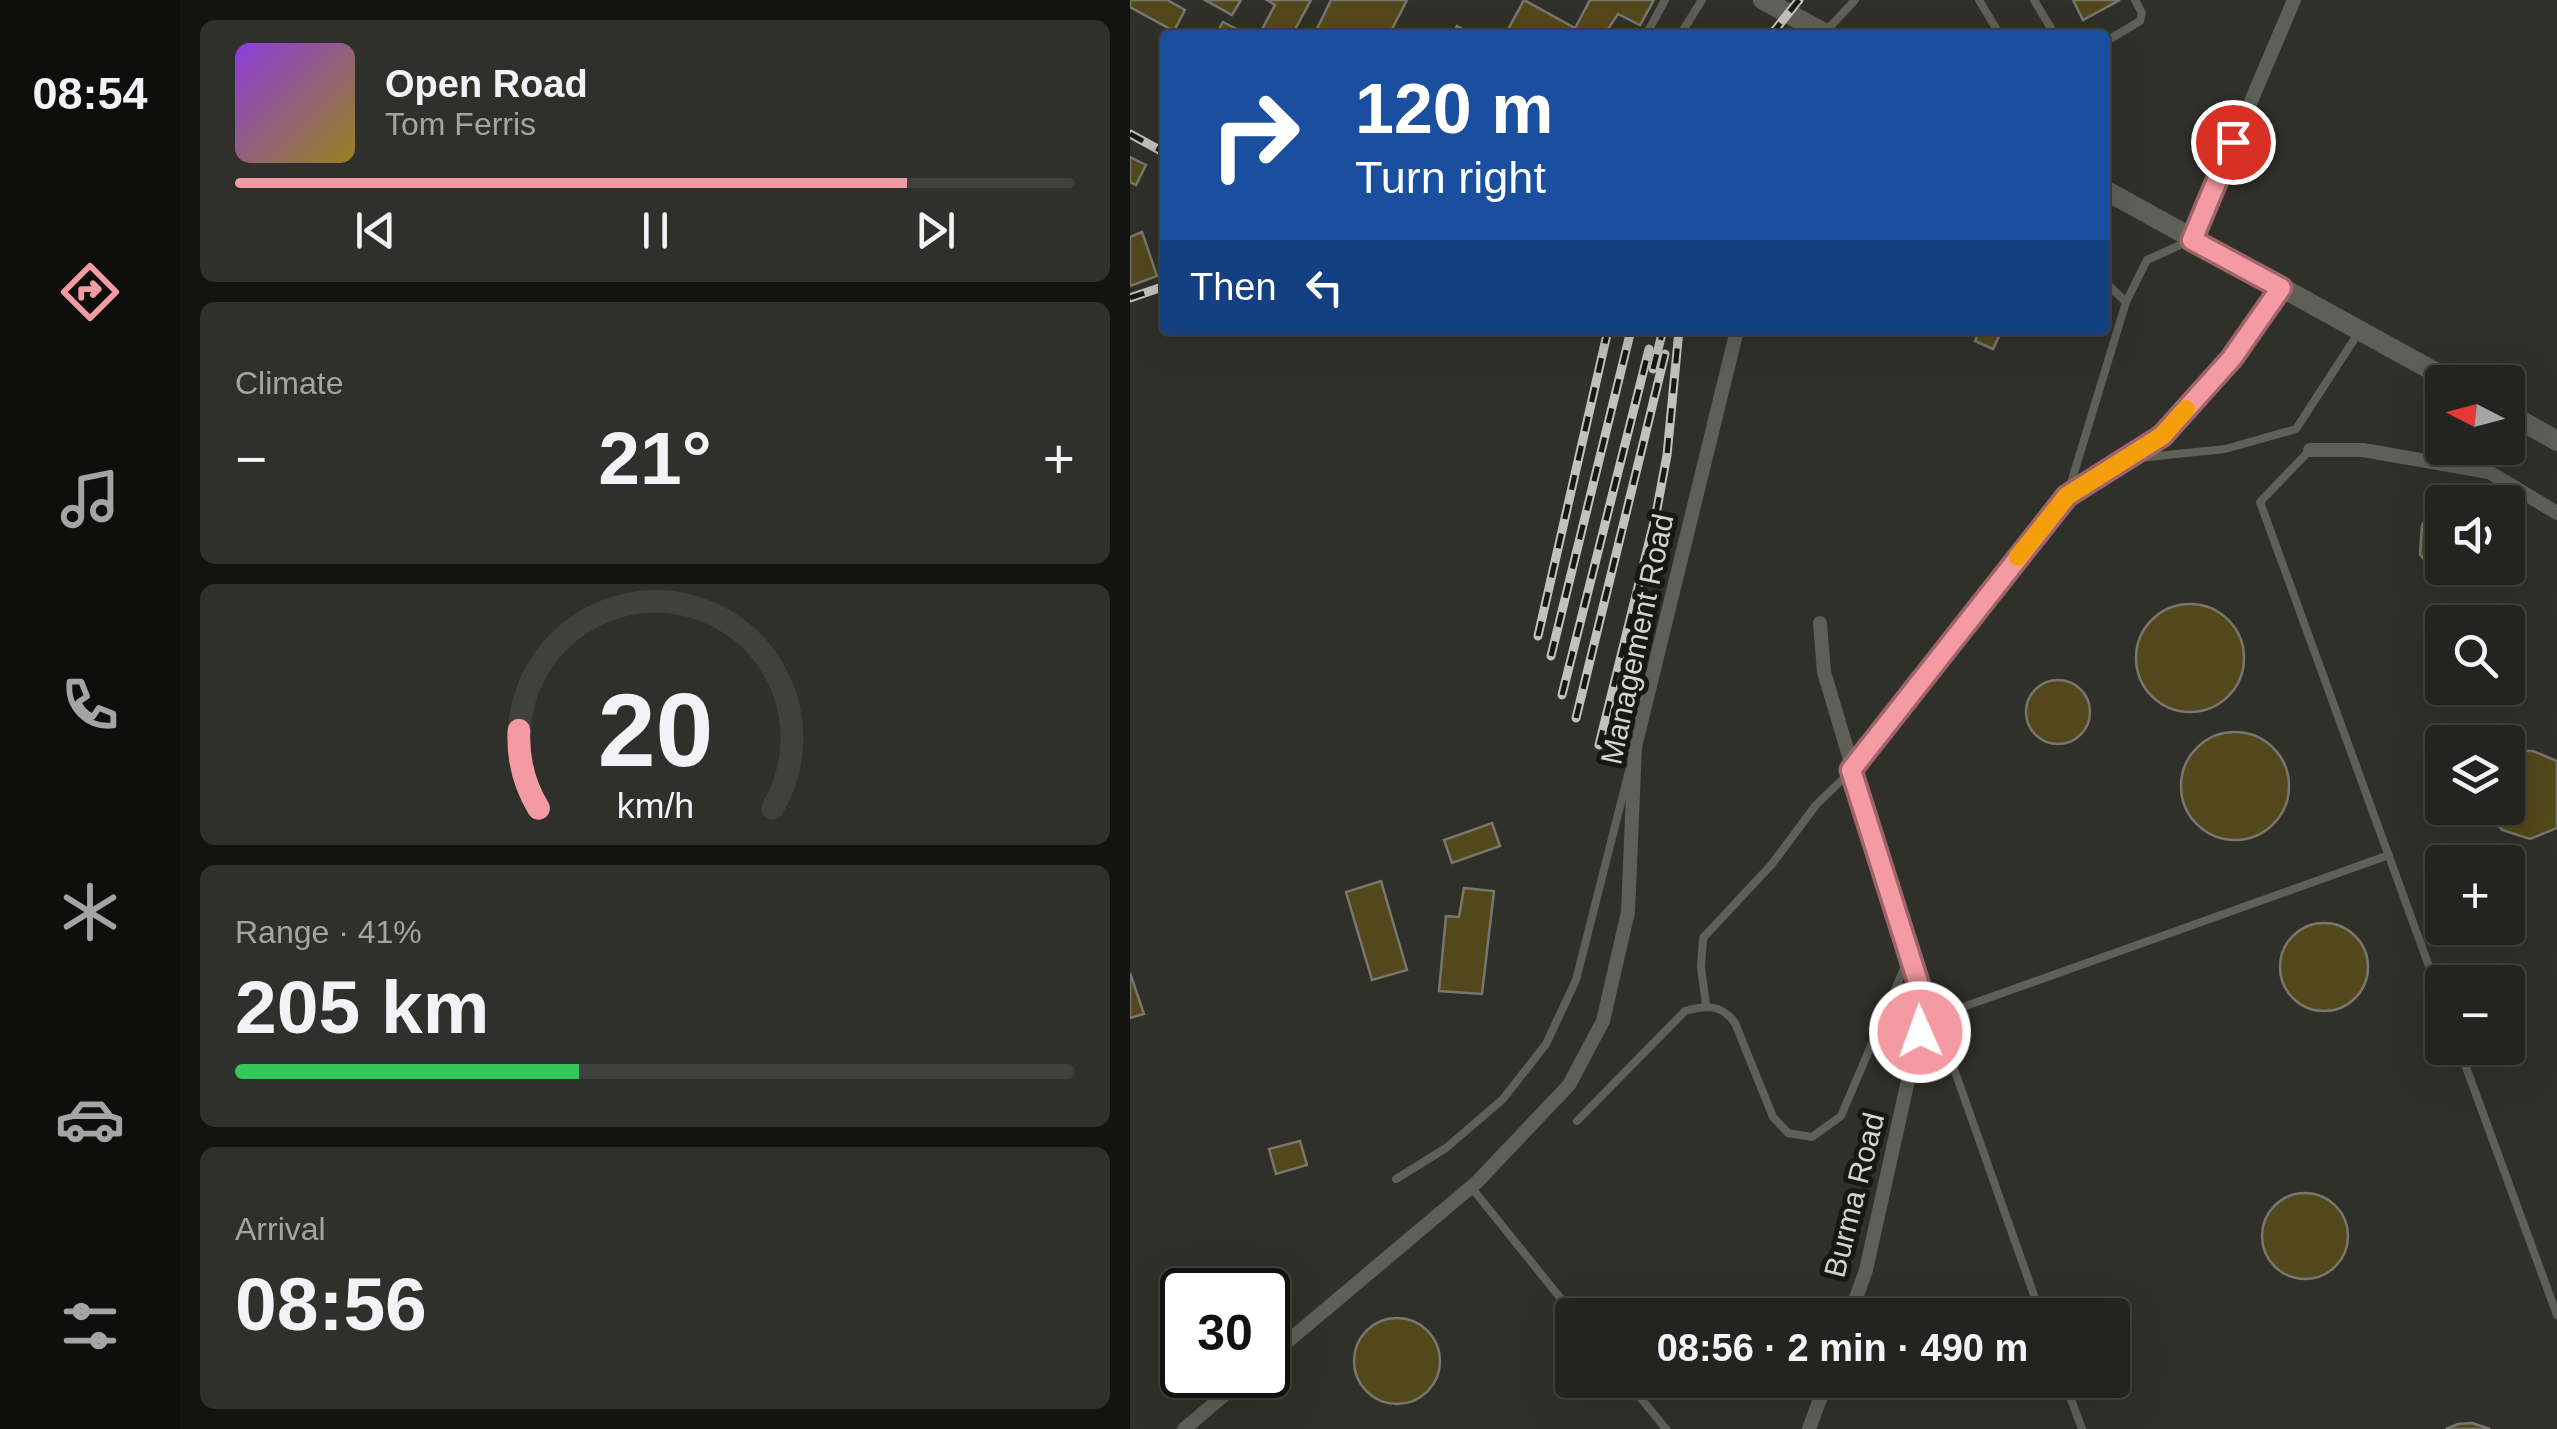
<!DOCTYPE html>
<meta charset="utf-8">
<style>
:root{--surface:#23241f;--page:#2f302c;--text:#f1f3f6;--muted:#a3a4a4;--line:#40413d;--accent:#f49aa3}
body{margin:0;font-family:Helvetica,sans-serif;background:var(--page);color:var(--text);height:100vh;display:flex;flex-direction:column;font-size:38px;white-space:nowrap}
*{box-sizing:border-box;margin:0}
p{font-size:32px;color:var(--muted)}
.icon{flex:none;width:55px;height:55px;fill:none;stroke:currentColor;stroke-width:2;stroke-linecap:round;stroke-linejoin:round}
.map{position:relative;flex:1;overflow:hidden}
.drawer{display:flex;flex-direction:column;gap:20px;padding:20px;background:#131411;width:950px}
.drawer>*{flex:none}
.hud{position:absolute;left:30px;top:30px;width:950px;height:305px;border-radius:10px;box-shadow:0 10px 40px #0002,0 0 0 2px var(--line);background:#1a4fa0;color:#fff;overflow:hidden}
.needle{width:65px;rotate:276deg}
.fabs{position:absolute;left:1295px;top:365px;display:grid;gap:20px}
.fabs a{display:grid;place-items:center;width:100px;height:100px;border-radius:10px;background:var(--surface);box-shadow:0 10px 40px #0002,0 0 0 2px var(--line);font-size:50px}
.speed{position:absolute;left:30px;top:1268px;display:flex;gap:20px;font-size:50px;font-weight:700;text-align:center}
.speed>*{display:grid;place-content:center;width:130px;height:130px;border-radius:50%;background:var(--surface);box-shadow:0 10px 40px #0002,0 0 0 2px var(--line);line-height:1}
.speed .limit{border:5px solid #111;border-radius:15px;background:#fff;color:#111}
.pin{position:absolute;display:grid;place-items:center;width:85px;height:85px;color:#fff;margin:-42px;border:5px solid #fff;border-radius:50%;box-shadow:0 2px 10px #0007}
.me{position:absolute;width:110px;margin:-55px;rotate:358deg;stroke-linejoin:round;filter:drop-shadow(0 0 8px #0008)}
.turn{display:flex;align-items:center;gap:35px;height:210px;padding:0 30px;font-size:45px}
.turn .icon{width:130px;height:130px;stroke-width:2.5}
.turn b{display:block;font-size:70px;line-height:85px}
.then{display:flex;align-items:center;height:95px;padding:0 30px;background:#0003;gap:20px;font-size:38px}
.big{font-size:75px;font-weight:700;line-height:1.1}
.drawer .tile{flex:1;display:flex;flex-direction:column;justify-content:center;gap:15px;min-width:0;padding:0 35px;border-radius:15px;background:var(--page)}
.drawer .dial{align-items:center;gap:0}
.dial svg{height:260px;overflow:visible;fill:none;stroke:var(--line);stroke-width:7;stroke-linecap:round;text-anchor:middle}
.dial text{fill:var(--text);stroke:none}
.song{display:flex;align-items:center;gap:30px}
.cover{width:120px;height:120px;border-radius:15px;background:linear-gradient(135deg,hsl(270 70% 55%),hsl(50 70% 35%))}
.played{height:10px;border-radius:5px;background:linear-gradient(90deg,var(--accent) 80%,var(--line) 80%)}
.keys{display:flex;justify-content:space-around;direction:ltr}
.heat{display:flex;justify-content:space-between;align-items:center;font-size:55px;direction:ltr}
.charge{height:15px;border-radius:8px;background:linear-gradient(90deg,#34c759 41%,var(--line) 0)}
.trip{position:absolute;left:425px;top:1298px;width:575px;height:100px;border-radius:10px;background:var(--surface);box-shadow:0 10px 40px #0002,0 0 0 2px var(--line);font-weight:700;line-height:100px;text-align:center}
main{display:flex;flex:1;min-height:0}
.tabs{display:flex;flex-direction:column;width:180px;justify-content:space-around;align-items:center;background:#0e0e0c;color:var(--muted)}
.tabs .icon{width:70px;height:70px}
.tabs .active{color:var(--accent)}
.tabs b{font-size:45px;color:var(--text)}
.map>svg:first-child{display:block}
</style>
<main>
<nav class="tabs">
<b>08:54</b>
<svg class="icon active" aria-label="directions" viewBox="0 0 24 24"><path d="M12 3l9 9-9 9-9-9zM9 14v-3h6M13 9l2 2-2 2"/></svg>
<svg class="icon" aria-label="music" viewBox="0 0 24 24"><path d="M9 18V5l10-2v13"/><circle cx="6" cy="18" r="3"/><circle cx="16" cy="16" r="3"/></svg>
<svg class="icon" aria-label="phone" viewBox="0 0 24 24"><path d="M5 4h4l2 5-3 2q2 4 5 5l2-3 5 2v4C11 20 4 13 5 4z"/></svg>
<svg class="icon" aria-label="climate" viewBox="0 0 24 24"><path d="M12 3v18M4 7l16 10M4 17L20 7"/></svg>
<svg class="icon" aria-label="car" viewBox="0 0 24 24"><path d="M5 17H2v-5l4-1 3-4h7l3 4 3 1v5h-3M9 17h6M6 11h13"/><circle cx="7" cy="17" r="2"/><circle cx="17" cy="17" r="2"/></svg>
<svg class="icon" aria-label="filters" viewBox="0 0 24 24"><path d="M4 7h16M4 17h16"/><circle cx="9" cy="7" r="2"/><circle cx="15" cy="17" r="2"/></svg>
</nav>
<section class="drawer">
<div class="tile">
<div class="song"><i class="cover"></i><div><b>Open Road</b><p>Tom Ferris</p></div></div>
<div class="played"></div>
<div class="keys"><svg class="icon" aria-label="previous" viewBox="0 0 24 24"><path d="M18 5L8 12l10 7zM5 5v14"/></svg><svg class="icon" aria-label="pause" viewBox="0 0 24 24"><path d="M8 5v14M16 5v14"/></svg><svg class="icon" aria-label="next" viewBox="0 0 24 24"><path d="M6 5l10 7-10 7zM19 5v14"/></svg></div>
</div>
<div class="tile"><p>Climate</p>
<div class="heat"><a>−</a><b class="big">21°</b><a>+</a></div>
</div>
<div class="tile dial"><svg viewBox="0 0 100 80">
<path d="M14 69A42 42 0 1 1 86 69"/>
<path d="M14 69A42 42 0 0 1 8 45" stroke="#f49aa3"/>
<text x="50" y="56" font-size="32" font-weight="700">20</text>
<text x="50" y="72" font-size="11">km/h</text>
</svg></div>
<div class="tile"><p>Range · 41%</p><b class="big">205 km</b><div class="charge"></div></div>
<div class="tile"><p>Arrival</p><b class="big">08:56</b></div>
</section>
<div class="map">
<svg width="1427" height="1429" viewBox="0 0 1427 1429">
<rect width="100%" height="100%" fill="#2f3029"/>
<g fill="#53481b" stroke="#78766e" stroke-width="2.5">
<polygon points="0,0 37,0 55,10 44,31 0,7"/>
<polygon points="75,0 111,0 102,15"/>
<polygon points="137,0 181,0 162,35 129,35 145,5"/>
<polygon points="201,0 277,0 259,35 184,35"/>
<polygon points="394,0 445,28 460,0 524,0 510,25 488,14 474,35 375,35"/>
<polygon points="943,0 990,0 953,20"/>
<polygon points="93,22 118,35 86,35"/>
<polygon points="327,26 344,35 322,35"/>
<polygon points="0,157 16,165 6,185 0,182"/>
<polygon points="12,232 27,276 0,286 0,237"/>
<polygon points="850,330 872,330 863,349 845,341"/>
<polygon points="1336,498 1351,502 1313,502 1322,499"/>
<polygon points="1312,503 1312,568 1367,568 1348,583 1334,586 1319,584 1306,577 1290,554 1292,526 1298,513"/>
<circle cx="1060" cy="658" r="54"/>
<circle cx="928" cy="712" r="32"/>
<circle cx="1105" cy="786" r="54"/>
<polygon points="1389,751 1403,751 1427,761 1427,828 1400,839 1372,830 1356,808 1378,808 1378,756"/>
<polygon points="362,823 370,846 322,863 314,840"/>
<polygon points="251,881 277,970 242,980 216,892"/>
<polygon points="334,888 364,891 352,994 309,991 316,916 329,917"/>
<circle cx="1194" cy="967" r="44"/>
<polygon points="0,973 14,1014 0,1018"/>
<polygon points="170,1141 177,1165 146,1174 139,1149"/>
<circle cx="1175" cy="1236" r="43"/>
<circle cx="267" cy="1361" r="43"/>
<polygon points="1342,1423 1360,1429 1316,1429 1328,1424"/>
</g>
<g fill="none" stroke-linecap="round" stroke-linejoin="round">
<g stroke="#5e5f57" stroke-width="8">
<polyline points="849,0 870,35"/>
<polyline points="904,0 925,35"/>
<polyline points="697,30 725,0"/>
<polyline points="516,35 535,0"/>
<polyline points="550,35 572,0"/>
<polyline points="975,42 1010,21 1012,13 1005,0"/>
<polyline points="975,282 996,302"/>
<polyline points="1180,450 1130,502 1312,1002"/>
<polyline points="999,459 1095,449 1166,429 1229,332"/>
<polyline points="937,496 996,302 1017,260 1059,241"/>
<polyline points="576,1005 571,967 573,938 642,864 686,805 721,771 937,496 1032,436 1102,358 1150,290"/>
<polyline points="1329,1048 1427,1315"/>
<path d="M447,1121L555,1011C575,1005 592,1004 605,1023L643,1117L658,1133L682,1137L711,1116L778,959"/>
<polyline points="266,1179 316,1148 373,1099 416,1044 446,980 499,771"/>
<polyline points="341,1187 444,1315"/>
<path d="M911,1315L817,1049C816,1030 820,1020 833,1007L1259,855"/>
<polyline points="496,1380 536,1429"/>
<polyline points="934,1380 952,1429"/>
</g>
<g stroke="#5e5f57" stroke-width="14">
<polyline points="1062,240 1164,0"/>
<polyline points="1180,450 1233,450 1359,472 1427,513"/>
<polyline points="690,623 694,672 794,1008 736,1270 720,1315"/>
<polyline points="138,1358 347,1182 439,1085 473,1021 498,912 505,747 607,330"/>
<polyline points="54,1429 118,1375"/>
<polyline points="679,1429 697,1380"/>
</g>
<g stroke="#5e5f57" stroke-width="20">
<polyline points="633,0 698,35"/>
<polyline points="975,190 1323,382"/>
<polyline points="1378,413 1427,441"/>
</g>
<g stroke="#c1c2bc" stroke-width="9">
<g id="rail">
<polyline points="641,35 669,0"/>
<polyline points="0,134 35,153"/>
<polyline points="0,298 35,286"/>
<polyline points="523,369 533,330"/>
<polyline points="408,636 478,330"/>
<polyline points="421,656 501,330"/>
<polyline points="432,695 519,349"/>
<polyline points="446,718 535,354"/>
<polyline points="469,745 526,514 537,455 549,330"/>
</g>
</g>
<use href="#rail" stroke="#171814" stroke-width="5" stroke-dasharray="15" stroke-linecap="butt"/>
</g>
<g fill="none" stroke-linecap="round" stroke-linejoin="round">
<g stroke="#9f646a" stroke-width="25">
<polyline id="route" points="790,1032 794,1008 788,982 721,770 937,496 1032,436 1102,358 1151,288 1062,240 1103,142"/>
</g>
<use href="#route" stroke="#f49aa3" stroke-width="18"/>
<polyline stroke="#f59e0b" stroke-width="18" points="888,557 937,496 1032,436 1056,409"/>
</g>
<g text-anchor="middle" dominant-baseline="central" stroke-width="10" stroke-linejoin="round" paint-order="stroke">
<g font-size="30" fill="#d4d5d0" stroke="#171814">
<text transform="translate(507 639) rotate(-78)">Management Road</text>
<text transform="translate(724 1195) rotate(-76)">Burma Road</text>
</g>
</g>
</svg>
<div class="fabs">
<a><svg class="needle" viewBox="-14 -14 28 28"><path d="M0-13l5 13h-10z" fill="#e53935"/><path d="M0 13l5-13h-10z" fill="#a3a4a4"/></svg></a>
<a><svg class="icon" aria-label="sound" viewBox="0 0 24 24"><path d="M4 9h4l5-4v14l-5-4H4zM17 9q2 3 0 6"/></svg></a>
<a><svg class="icon" aria-label="search" viewBox="0 0 24 24"><circle cx="10" cy="10" r="6"/><path d="M15 15l6 6"/></svg></a>
<a><svg class="icon" aria-label="layers" viewBox="0 0 24 24"><path d="M12 4l9 5-9 5-9-5zM3 14l9 5 9-5"/></svg></a>
<a>+</a>
<a>−</a>
</div>
<div class="speed"><div class="limit">30</div></div>
<div class="pin" style="left:1103px;top:142px;background:#d93025"><svg class="icon" aria-label="arrive" viewBox="0 0 24 24"><path d="M6 21V4h12l-3 4 3 4H6"/></svg></div>
<svg class="me" style="left:790px;top:1032px" viewBox="-20 -20 40 40"><circle r="17" fill="#f49aa3" stroke="#fff" stroke-width="3"/><path d="M0-11L8 9 0 5-8 9z" fill="#fff"/></svg>
<div class="trip">08:56 · 2 min · 490 m</div>
<div class="hud">
<div class="turn"><svg class="icon" aria-label="right" viewBox="0 0 24 24"><path d="M7 20v-9h11M14 6l5 5-5 5"/></svg><div><b>120 m</b>Turn right</div></div>
<div class="then">Then<svg class="icon" aria-label="left" viewBox="0 0 24 24"><path d="M17 20v-9H6M10 6l-5 5 5 5"/></svg></div>
</div>
</div>
</main>
